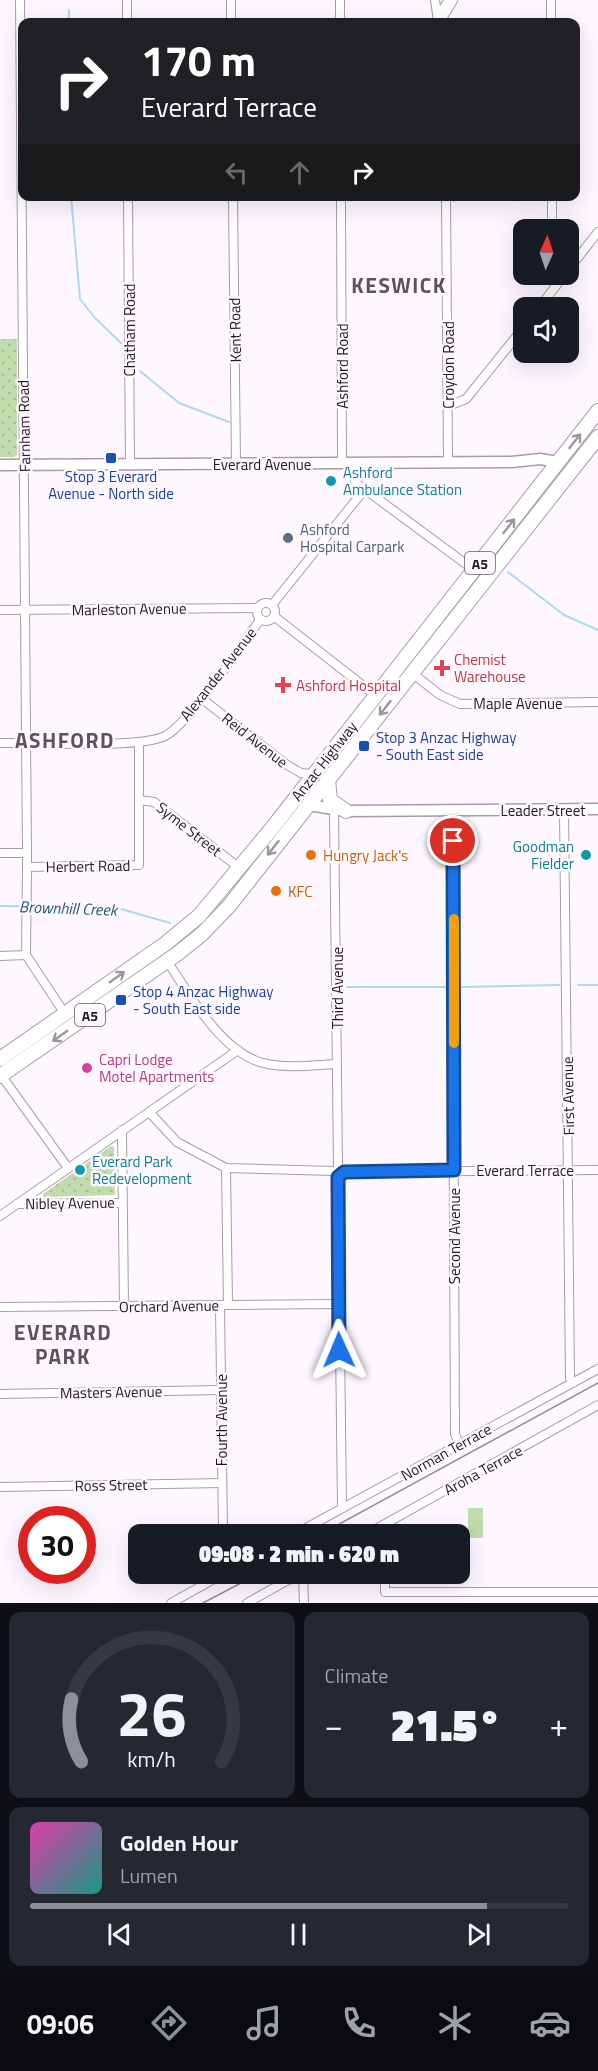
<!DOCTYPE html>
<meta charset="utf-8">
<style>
:root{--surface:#171b24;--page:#242831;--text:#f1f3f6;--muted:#9ea1a6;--line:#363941;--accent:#8c9099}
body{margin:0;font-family:"Titillium Web",sans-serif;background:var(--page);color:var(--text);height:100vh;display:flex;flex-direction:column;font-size:22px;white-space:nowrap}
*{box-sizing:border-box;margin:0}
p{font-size:20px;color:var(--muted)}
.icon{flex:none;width:33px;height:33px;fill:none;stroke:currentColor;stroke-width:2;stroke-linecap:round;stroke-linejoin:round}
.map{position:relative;height:1603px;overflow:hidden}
.details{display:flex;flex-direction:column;gap:9px;padding:9px;background:#0d0f14;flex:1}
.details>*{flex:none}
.guide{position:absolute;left:18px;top:18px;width:562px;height:183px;border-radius:12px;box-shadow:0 6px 24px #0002;background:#202124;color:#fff;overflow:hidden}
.needle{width:39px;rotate:3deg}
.tools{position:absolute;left:513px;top:219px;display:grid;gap:12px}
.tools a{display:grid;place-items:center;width:66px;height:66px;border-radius:12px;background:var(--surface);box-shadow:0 6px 24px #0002;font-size:30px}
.speed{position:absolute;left:18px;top:1506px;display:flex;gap:12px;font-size:30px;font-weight:700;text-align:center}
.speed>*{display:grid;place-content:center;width:78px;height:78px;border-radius:50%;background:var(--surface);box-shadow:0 6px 24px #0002;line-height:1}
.speed .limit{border:9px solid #d22;background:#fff;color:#111}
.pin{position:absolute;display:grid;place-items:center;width:51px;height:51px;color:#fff;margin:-26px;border:3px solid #fff;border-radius:50%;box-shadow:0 2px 6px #0007}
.me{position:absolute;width:66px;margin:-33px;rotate:359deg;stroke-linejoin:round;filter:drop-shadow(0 0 4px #0008)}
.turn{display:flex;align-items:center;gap:21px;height:126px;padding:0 24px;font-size:27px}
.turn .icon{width:78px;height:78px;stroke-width:2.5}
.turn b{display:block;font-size:42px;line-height:51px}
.lanes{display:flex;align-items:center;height:57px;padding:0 24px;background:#0003;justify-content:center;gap:30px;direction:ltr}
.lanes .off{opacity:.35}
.big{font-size:45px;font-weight:800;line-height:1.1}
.details .tile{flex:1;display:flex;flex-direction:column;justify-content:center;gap:9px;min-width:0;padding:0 21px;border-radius:12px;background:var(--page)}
.details .dial{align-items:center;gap:0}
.dial svg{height:156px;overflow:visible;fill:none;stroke:var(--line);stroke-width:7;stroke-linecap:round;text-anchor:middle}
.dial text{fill:var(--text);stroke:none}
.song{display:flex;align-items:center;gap:18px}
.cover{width:72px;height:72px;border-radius:9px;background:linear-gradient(135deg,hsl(320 70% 55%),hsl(170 70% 35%))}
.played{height:6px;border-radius:3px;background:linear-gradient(90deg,var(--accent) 85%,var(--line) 85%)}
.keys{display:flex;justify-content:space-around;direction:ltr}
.heat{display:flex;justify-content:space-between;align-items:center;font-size:33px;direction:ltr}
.details .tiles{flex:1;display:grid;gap:9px;grid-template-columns:1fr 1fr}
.tile:last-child{grid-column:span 2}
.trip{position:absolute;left:128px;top:1524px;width:342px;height:60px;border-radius:12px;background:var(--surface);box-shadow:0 6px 24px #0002;font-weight:800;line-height:60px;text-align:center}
.menu{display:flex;height:96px;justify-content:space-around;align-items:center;background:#090b0e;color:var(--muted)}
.menu .icon{width:42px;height:42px}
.menu .current{color:var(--accent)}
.menu b{font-size:27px;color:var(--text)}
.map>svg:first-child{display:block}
</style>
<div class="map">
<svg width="598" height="1603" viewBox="0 0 598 1603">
<defs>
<pattern id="park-dots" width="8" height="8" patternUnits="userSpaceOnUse" patternTransform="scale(1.5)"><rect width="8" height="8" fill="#c0dcad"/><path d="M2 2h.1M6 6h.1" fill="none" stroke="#a5bc95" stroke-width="1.8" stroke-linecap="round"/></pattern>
</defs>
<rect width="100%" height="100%" fill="#fff7ff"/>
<g fill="url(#park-dots)">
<polygon points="0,339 17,339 17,455 14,457 0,457"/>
<polygon points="111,1146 114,1147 115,1195 44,1197 43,1194"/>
</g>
<rect fill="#c0dcad" x="468" y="1508" width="15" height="30"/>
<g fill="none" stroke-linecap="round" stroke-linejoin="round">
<g stroke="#acd8f5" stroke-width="2">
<polyline points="69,10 69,22"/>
<polyline points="71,196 80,299 95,318 122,344"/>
<polyline points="140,371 179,403 229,422"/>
<polyline points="508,572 564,615 598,630"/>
<polyline points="0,906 114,907 170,923"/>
<polyline points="578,985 598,985"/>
<polyline points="347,987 446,987"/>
<polyline points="460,987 559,985"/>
</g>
<g stroke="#a9a" stroke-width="10">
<g id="street">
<polyline points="20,0 27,853"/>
<polyline points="127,0 127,22"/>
<polyline points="231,0 231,22"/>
<polyline points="340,0 340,22"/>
<polyline points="435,0 438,21"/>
<polyline points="551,0 551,22"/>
<polyline points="128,196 130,464"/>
<polyline points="233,196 236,464"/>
<polyline points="341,196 342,464"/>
<polyline points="446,196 448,462"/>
<polyline points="552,196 552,230"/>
<polyline points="568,270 598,232"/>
<polyline points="539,308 565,274"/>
<polyline points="448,406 466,399 524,327"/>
<polyline points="354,463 355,482 474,570"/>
<circle cx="266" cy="612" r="9"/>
<polyline points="272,605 364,490"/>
<polyline points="0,610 258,608"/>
<polyline points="275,617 375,695"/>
<polyline points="412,673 440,695 460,704 598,702"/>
<polyline points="201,698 287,765 301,773 312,774"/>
<path d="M0,743C33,742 140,749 165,736C189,724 241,645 260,620"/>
<polyline points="139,800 154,802 237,866"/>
<polyline points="334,810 338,1166"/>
<polyline points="452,810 455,1434 459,1444"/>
<polyline points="564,810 570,1378 573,1383"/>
<polyline points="0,853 27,853 27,867 139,865 139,742"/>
<polyline points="27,867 26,955 65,1014"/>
<polyline points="0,956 26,955"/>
<path d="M167,961C190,995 221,1052 263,1063C287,1069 314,1065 337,1064"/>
<polyline points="1,1075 68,1168"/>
<polyline points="150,1113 177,1142 226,1168 333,1171"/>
<polyline points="122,1130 124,1306"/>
<polyline points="226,1168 228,1305"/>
<polyline points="344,1172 598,1170"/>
<polyline points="338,1177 342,1508"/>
<polyline points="17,1204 122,1203"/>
<polyline points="0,1216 238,1050"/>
<polyline points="220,1305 223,1534"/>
<polyline points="0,1307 339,1304"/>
<polyline points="0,1394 221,1390"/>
<polyline points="0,1487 222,1483"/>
<polyline points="295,1534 598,1369"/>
<polyline points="367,1534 598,1405"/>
<polyline points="303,1574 304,1603"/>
<polyline points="385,1574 385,1592 598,1592"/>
<polyline points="171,1603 223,1574"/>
<polyline points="247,1603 299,1574"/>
</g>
</g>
<g stroke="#a9a" stroke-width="13">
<g id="secondary">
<polyline points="0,465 512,462 540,459 558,462"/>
<polyline points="309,802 315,806 346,811 598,809"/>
</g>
</g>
<g stroke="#a9a" stroke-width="14">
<polyline id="primary" points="438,21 451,0"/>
</g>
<g stroke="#a9a" stroke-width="16">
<g id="highway">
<polyline points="328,780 330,800 346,811"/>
<polyline points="0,1059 165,944 199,916 273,827 598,411"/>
<polyline points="0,1076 177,954 202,934 229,906 598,437"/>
</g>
</g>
<use href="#street" stroke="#fff" stroke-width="8"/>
<use href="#secondary" stroke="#fff" stroke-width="10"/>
<use href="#primary" stroke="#fff" stroke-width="12"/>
<use href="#highway" stroke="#fff" stroke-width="14"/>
<g stroke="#928b92" stroke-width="1.5">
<polyline points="321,1534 598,1383"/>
<polyline points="203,1603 258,1574"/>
</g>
</g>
<defs><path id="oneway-shaft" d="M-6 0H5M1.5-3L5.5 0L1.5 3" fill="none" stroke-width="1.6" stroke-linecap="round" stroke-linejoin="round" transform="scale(1.5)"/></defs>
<g stroke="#9b989b">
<use href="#oneway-shaft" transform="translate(575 441) rotate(-52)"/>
<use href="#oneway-shaft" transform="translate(509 526) rotate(-52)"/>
<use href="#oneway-shaft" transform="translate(385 708) rotate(128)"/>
<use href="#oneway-shaft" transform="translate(273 848) rotate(128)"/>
<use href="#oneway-shaft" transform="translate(117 977) rotate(-35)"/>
<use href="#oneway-shaft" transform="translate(60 1036) rotate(145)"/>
</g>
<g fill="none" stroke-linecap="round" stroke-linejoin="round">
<g stroke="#114b97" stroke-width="15">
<polyline id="route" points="339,1350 338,1177 344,1172 454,1170 453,841"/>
</g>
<use href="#route" stroke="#1a73e8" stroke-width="10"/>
<polyline stroke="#f59e0b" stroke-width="10" points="454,919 454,1043"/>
</g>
<g fill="#1a4fb4" stroke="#fff7ff" stroke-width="2">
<rect x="105" y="452" width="12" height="12" rx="3"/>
<rect x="358" y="740" width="12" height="12" rx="3"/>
<rect x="115" y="994" width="12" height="12" rx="3"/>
</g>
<g fill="#0f9aa8" stroke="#fff7ff" stroke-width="2">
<circle cx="331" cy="481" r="6"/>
<circle cx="586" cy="855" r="6"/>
<circle cx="80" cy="1170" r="6"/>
</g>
<circle fill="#5c6f8a" stroke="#fff7ff" stroke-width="2" cx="288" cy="538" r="6"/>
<g fill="#e0444e" stroke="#fff7ff" stroke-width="2">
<path d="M439 659h6v6h6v6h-6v6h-6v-6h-6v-6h6z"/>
<path d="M280 676h6v6h6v6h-6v6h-6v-6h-6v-6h6z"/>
</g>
<g fill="#e8710a" stroke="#fff7ff" stroke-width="2">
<circle cx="311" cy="855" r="6"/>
<circle cx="276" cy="891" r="6"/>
</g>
<circle fill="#d1479c" stroke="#fff7ff" stroke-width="2" cx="87" cy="1068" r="6"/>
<g text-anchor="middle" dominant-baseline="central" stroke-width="5" stroke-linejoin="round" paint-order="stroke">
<g fill="#fff7ff" stroke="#645c64" stroke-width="1.5">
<rect x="465" y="552" width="30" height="22" rx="4.5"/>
<rect x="75" y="1004" width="30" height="22" rx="4.5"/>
</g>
<g font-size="14" font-weight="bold" fill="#211a21">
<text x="480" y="563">A5</text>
<text x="90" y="1015">A5</text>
</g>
<g font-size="15" fill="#211a21" stroke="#fff7ff">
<text transform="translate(129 330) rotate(-90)">Chatham Road</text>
<text transform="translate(235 330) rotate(-91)">Kent Road</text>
<text transform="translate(448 365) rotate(-90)">Croydon Road</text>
<text transform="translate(342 366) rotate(-90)">Ashford Road</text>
<text transform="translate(24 426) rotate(-91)">Farnham Road</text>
<text x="262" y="464">Everard Avenue</text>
<text transform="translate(129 609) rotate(-1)">Marleston Avenue</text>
<text transform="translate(218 674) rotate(-52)">Alexander Avenue</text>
<text x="518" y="703">Maple Avenue</text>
<text transform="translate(255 740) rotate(38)">Reid Avenue</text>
<text transform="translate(324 761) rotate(-52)">Anzac Highway</text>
<text x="543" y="810">Leader Street</text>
<text transform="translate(189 829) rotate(38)">Syme Street</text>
<text transform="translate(88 866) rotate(-1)">Herbert Road</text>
<text transform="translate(337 988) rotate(-90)">Third Avenue</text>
<text transform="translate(568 1096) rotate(-91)">First Avenue</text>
<text x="525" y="1170">Everard Terrace</text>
<text transform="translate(70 1203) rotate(-1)">Nibley Avenue</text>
<text transform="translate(454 1236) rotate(-90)">Second Avenue</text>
<text transform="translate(169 1306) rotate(-1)">Orchard Avenue</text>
<text transform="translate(111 1392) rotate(-1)">Masters Avenue</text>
<text transform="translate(221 1420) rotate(-90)">Fourth Avenue</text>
<text transform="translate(446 1452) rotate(-29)">Norman Terrace</text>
<text transform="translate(483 1470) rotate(-29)">Aroha Terrace</text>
<text transform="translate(111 1485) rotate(-1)">Ross Street</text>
</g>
<g font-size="15" fill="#0d838f" stroke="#fff7ff" text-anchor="start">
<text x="343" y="472">Ashford<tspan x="343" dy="17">Ambulance Station</tspan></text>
<text x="574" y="846" text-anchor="end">Goodman<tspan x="574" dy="17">Fielder</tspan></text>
<text x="92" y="1161">Everard Park<tspan x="92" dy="17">Redevelopment</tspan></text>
</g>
<g font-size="15" fill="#164399" stroke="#fff7ff" text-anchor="start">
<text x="111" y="476" text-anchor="middle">Stop 3 Everard<tspan x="111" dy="17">Avenue - North side</tspan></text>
<text x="376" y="737">Stop 3 Anzac Highway<tspan x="376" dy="17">- South East side</tspan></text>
<text x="133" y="991">Stop 4 Anzac Highway<tspan x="133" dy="17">- South East side</tspan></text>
</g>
<g font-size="15" fill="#4e5e75" stroke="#fff7ff" text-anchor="start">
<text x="300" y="529">Ashford<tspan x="300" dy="17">Hospital Carpark</tspan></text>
</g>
<g font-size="15" fill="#be3a42" stroke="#fff7ff" text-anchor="start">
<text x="454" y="659">Chemist<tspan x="454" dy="17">Warehouse</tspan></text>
<text x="296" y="685">Ashford Hospital</text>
</g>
<g font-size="15" fill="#c56008" stroke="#fff7ff" text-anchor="start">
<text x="323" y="855">Hungry Jack's</text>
<text x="288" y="891">KFC</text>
</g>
<g font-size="15" fill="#b23c85" stroke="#fff7ff" text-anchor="start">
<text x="99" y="1059">Capri Lodge<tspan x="99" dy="17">Motel Apartments</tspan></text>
</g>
<g font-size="16" font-style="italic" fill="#225b7c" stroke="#fff7ff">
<text transform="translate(68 908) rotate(2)">Brownhill Creek</text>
</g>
<g font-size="21" font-weight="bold" letter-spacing="1.5" fill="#605060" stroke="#fff7ff">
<text x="399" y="285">KESWICK</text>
<text x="65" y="740">ASHFORD</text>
<text x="63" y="1332">EVERARD<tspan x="63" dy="24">PARK</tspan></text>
</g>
</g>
</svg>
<div class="tools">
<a><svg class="needle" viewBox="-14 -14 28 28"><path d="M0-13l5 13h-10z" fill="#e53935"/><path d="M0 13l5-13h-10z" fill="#9ea1a6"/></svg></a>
<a><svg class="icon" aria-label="sound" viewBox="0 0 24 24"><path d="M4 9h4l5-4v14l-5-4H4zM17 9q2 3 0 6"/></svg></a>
</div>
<div class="speed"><div class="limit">30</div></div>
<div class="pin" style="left:453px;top:841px;background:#d93025"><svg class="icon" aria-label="arrive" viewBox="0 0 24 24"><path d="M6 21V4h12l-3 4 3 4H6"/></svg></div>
<svg class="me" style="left:339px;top:1350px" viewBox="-20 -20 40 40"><path d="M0-17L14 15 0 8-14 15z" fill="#1a73e8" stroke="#fff" stroke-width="4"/></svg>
<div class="trip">09:08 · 2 min · 620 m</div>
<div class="guide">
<div class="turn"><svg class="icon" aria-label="right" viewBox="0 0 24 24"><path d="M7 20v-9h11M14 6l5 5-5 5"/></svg><div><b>170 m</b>Everard Terrace</div></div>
<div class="lanes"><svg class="icon off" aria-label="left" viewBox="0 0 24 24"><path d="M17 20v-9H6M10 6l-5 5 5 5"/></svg><svg class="icon off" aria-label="ahead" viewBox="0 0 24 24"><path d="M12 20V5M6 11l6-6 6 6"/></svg><svg class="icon" aria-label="right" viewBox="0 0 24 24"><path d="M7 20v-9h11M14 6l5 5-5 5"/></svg></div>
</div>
</div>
<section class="details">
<div class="tiles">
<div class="tile dial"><svg viewBox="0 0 100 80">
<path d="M14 69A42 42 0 1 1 86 69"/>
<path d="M14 69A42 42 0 0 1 9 37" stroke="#8c9099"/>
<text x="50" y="56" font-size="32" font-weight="700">26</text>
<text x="50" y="72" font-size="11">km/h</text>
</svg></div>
<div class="tile"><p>Climate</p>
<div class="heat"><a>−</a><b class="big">21.5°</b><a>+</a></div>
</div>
<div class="tile">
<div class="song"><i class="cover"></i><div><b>Golden Hour</b><p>Lumen</p></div></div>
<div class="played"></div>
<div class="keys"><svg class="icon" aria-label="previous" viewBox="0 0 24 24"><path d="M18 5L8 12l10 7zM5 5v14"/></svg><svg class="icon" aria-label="pause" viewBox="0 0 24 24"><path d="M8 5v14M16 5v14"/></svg><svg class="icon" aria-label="next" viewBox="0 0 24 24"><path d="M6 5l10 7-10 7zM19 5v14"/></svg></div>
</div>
</div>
</section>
<nav class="menu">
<b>09:06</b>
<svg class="icon current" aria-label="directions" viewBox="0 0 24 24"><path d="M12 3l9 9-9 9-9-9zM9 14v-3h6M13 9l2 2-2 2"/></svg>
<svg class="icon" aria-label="music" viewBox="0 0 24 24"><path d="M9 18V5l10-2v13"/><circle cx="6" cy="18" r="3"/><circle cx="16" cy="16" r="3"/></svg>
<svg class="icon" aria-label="phone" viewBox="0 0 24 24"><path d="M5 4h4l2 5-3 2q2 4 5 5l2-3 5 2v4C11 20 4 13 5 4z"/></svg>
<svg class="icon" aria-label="climate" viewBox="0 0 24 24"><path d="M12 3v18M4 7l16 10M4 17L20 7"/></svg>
<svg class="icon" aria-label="car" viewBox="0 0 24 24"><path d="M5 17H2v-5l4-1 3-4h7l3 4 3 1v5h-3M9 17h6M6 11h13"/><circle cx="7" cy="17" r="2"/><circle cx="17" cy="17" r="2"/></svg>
</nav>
